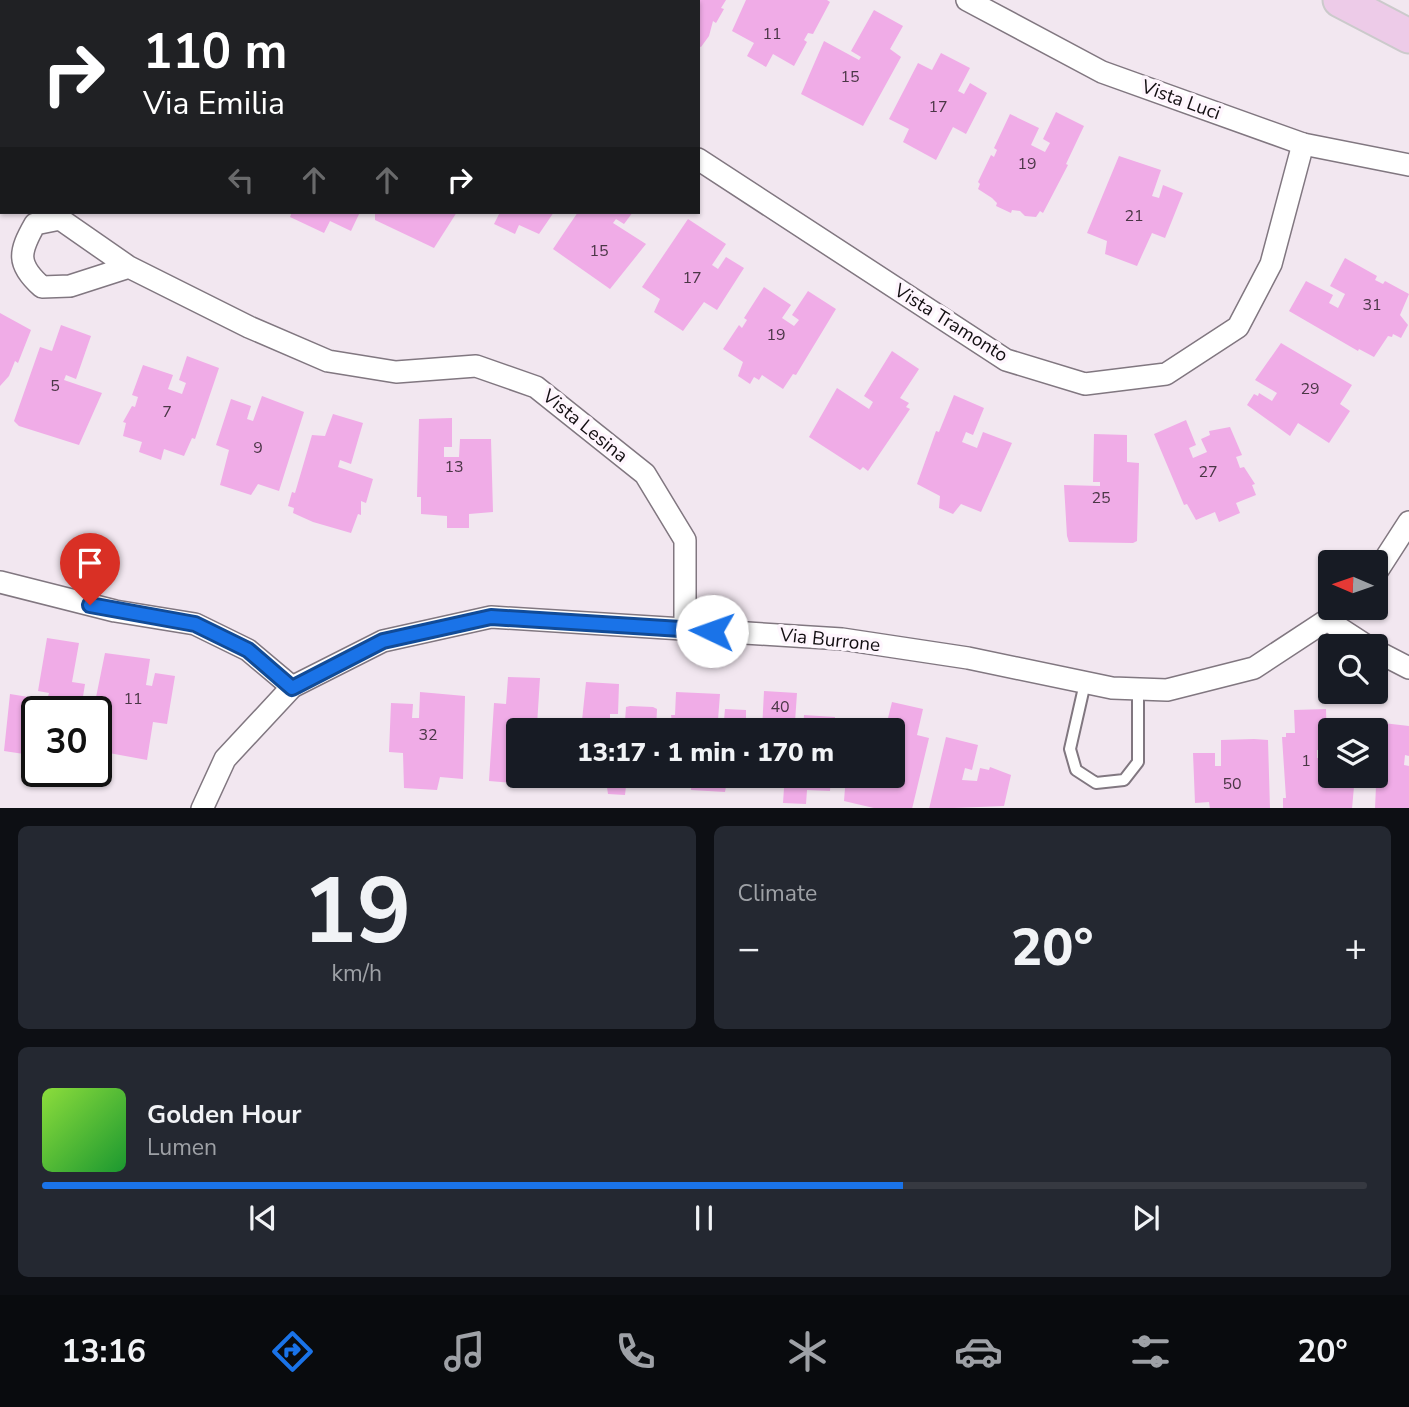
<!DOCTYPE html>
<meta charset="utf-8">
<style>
:root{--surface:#171b24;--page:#242831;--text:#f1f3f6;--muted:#9ea1a6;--line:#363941;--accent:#1a73e8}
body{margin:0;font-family:"Nunito Sans",sans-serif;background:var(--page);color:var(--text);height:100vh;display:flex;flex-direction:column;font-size:26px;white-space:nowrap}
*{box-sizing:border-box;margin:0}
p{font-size:23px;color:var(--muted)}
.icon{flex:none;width:38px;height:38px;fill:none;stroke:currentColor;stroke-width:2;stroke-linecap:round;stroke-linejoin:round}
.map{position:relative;height:808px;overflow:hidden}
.sheet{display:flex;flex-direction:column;gap:18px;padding:18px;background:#0d0f14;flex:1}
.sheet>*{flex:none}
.banner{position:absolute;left:0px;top:0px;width:700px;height:214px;box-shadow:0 2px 5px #0004;background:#202124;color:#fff;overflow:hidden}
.needle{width:46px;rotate:272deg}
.buttons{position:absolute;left:1318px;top:550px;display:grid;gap:14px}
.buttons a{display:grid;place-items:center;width:70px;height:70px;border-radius:7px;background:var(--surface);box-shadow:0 2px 5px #0004;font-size:35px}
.speed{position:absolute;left:21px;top:696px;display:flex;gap:14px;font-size:35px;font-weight:700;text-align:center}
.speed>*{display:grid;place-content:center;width:91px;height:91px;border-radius:50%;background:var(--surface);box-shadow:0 2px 5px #0004;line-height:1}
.speed .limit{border:4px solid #111;border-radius:10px;background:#fff;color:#111}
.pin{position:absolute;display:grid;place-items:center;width:60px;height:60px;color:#fff;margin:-72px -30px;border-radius:50% 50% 50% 0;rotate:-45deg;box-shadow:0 0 7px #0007}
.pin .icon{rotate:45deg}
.me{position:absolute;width:77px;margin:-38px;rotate:273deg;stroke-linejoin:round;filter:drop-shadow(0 0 5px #0008)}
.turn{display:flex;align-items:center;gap:24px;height:147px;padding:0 28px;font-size:32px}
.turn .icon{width:91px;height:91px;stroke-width:2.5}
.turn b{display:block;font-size:49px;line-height:60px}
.lanes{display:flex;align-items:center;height:66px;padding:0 28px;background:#0003;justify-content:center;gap:35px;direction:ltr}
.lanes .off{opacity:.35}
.big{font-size:52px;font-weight:800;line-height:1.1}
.sheet .tile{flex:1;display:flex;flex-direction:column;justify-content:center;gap:10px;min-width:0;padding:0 24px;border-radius:10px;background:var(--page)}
.sheet .dial{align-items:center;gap:0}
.dial b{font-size:91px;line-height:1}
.song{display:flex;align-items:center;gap:21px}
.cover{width:84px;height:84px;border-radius:10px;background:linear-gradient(135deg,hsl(90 70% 55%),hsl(130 70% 35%))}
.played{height:7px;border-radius:4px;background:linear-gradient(90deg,var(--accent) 65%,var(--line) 65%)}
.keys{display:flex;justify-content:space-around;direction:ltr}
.heat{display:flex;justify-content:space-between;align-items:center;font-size:38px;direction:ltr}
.sheet .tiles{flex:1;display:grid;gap:18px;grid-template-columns:1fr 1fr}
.tile:last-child{grid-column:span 2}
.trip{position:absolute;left:506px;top:718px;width:399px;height:70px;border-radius:7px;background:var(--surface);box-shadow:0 2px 5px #0004;font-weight:800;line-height:70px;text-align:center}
.dock{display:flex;height:112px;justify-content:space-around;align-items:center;background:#090b0e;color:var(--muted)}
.dock .icon{width:49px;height:49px}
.dock .selected{color:var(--accent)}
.dock b{font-size:32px;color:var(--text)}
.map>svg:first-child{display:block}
</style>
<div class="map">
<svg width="1409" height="809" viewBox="0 0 1409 809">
<rect width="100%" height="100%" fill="#f2e7f0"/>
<g fill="#f0ace7">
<polygon points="698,0 726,0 721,8 724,9 716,23 713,21 709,36 701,47 698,46"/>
<polygon points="746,0 827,0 830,2 813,34 808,33 804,40 807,42 794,66 773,54 766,67 747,56 754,43 732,31"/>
<polygon points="874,10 903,26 890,49 901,57 863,126 801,94 824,41 859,60 861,57 851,51"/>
<polygon points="941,53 970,68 958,91 964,94 970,83 987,93 966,134 953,127 936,160 903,142 909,129 889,119 918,63 932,70"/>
<polygon points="1056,112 1084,126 1066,164 1068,165 1043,213 1040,211 1036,217 1025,216 1020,211 1012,210 1011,213 996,206 997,203 992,198 978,189 980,184 978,182 991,155 994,157 997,150 994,148 1010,114 1039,128 1031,145 1045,152 1050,143 1043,139"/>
<polygon points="1119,156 1161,170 1152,196 1159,198 1163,185 1183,193 1165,238 1152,233 1137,266 1105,254 1107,241 1087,233"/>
<polygon points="292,212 360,212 351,231 330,221 324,233 290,217"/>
<polygon points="375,212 457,212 434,248 375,220"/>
<polygon points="500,212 554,212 539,234 519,225 515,234 494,224"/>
<polygon points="578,212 633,212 624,224 616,219 613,223 646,244 610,289 553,249"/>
<polygon points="688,219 726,244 712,265 718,269 726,257 744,268 717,310 704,302 683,331 654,312 660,299 642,287"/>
<polygon points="1345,258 1377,276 1375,280 1383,284 1385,281 1409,294 1400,315 1408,325 1401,338 1393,334 1392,337 1388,336 1374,357 1359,349 1358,351 1289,311 1306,281 1333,295 1329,303 1338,308 1345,294 1330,286"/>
<polygon points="764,287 791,305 782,318 794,326 799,320 792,315 808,291 836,309 796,375 793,374 783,389 762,375 759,380 754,377 750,384 738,376 743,362 723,349 739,325 742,328 747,320 744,318"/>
<polygon points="0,313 31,330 18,363 15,361 9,376 0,386"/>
<polygon points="61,325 91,336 76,379 66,375 64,380 102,393 79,445 19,426 14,421 40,347 52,351"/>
<polygon points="1281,343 1352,385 1340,404 1350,411 1329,443 1298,423 1290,436 1247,405 1254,394 1258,396 1259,393 1272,401 1277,393 1255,380"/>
<polygon points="892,351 919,369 900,398 909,403 906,407 910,409 868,471 863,467 860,470 809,437 837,388 869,409 873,402 864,396"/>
<polygon points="187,356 219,368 195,439 192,438 184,456 164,449 161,460 139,452 142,442 123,436 126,423 123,422 132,406 135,407 138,397 132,395 143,365 173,375 168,389 182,394 186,383 179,380"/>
<polygon points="954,395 984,408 973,435 966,432 962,442 977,448 983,432 1012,443 981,512 961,504 953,514 939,508 940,496 917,484 936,431 939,432"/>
<polygon points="262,396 304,412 279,491 258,484 251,495 220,485 229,450 216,445 231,399 251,406 247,419 253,421"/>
<polygon points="333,414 363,423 351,464 340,460 338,467 373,479 366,503 361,501 361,515 358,514 351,533 313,522 293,513 294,508 288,506 292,492 295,493 312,435 325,436"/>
<polygon points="452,418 452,447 444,447 444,457 459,457 460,439 491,439 493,512 469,514 469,528 447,528 447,516 421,514 421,497 417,497 419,419"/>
<polygon points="1186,420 1196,445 1189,448 1193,458 1207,452 1201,439 1210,435 1209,431 1230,427 1242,455 1236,457 1240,468 1244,467 1255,484 1252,485 1256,495 1236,503 1240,513 1219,522 1215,512 1196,520 1187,504 1184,505 1154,434"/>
<polygon points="1094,434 1127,435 1127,462 1139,463 1137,541 1133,543 1069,542 1067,536 1064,485 1100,486 1100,482 1093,482"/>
<polygon points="47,638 79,643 72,682 85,684 81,709 78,712 37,712 37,756 4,751 10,694 47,700 49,693 38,691"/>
<polygon points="105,653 150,659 146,685 152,686 155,673 175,676 167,724 153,722 147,760 109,753 111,739 96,736 96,712 93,712"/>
<polygon points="508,677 540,678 537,725 526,724 526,730 518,730 518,775 560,775 557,787 489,781 494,703 506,704"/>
<polygon points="586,682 619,684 618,714 610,714 610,723 625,721 626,707 630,706 653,707 657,709 656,730 581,730"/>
<polygon points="764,691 797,693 795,722 787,721 787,730 762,730"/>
<polygon points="420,692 465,696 463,779 440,777 437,790 404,788 403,753 389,752 391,703 413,704 412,718 419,718"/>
<polygon points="676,692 720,694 718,720 724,720 725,709 746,710 746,723 743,723 742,730 673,730 671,715 675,715"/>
<polygon points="892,702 923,709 917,735 929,738 912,809 878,809 844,801 846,775 892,775 892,730 885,730"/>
<polygon points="1326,709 1327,750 1317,750 1317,758 1330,758 1330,775 1355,775 1352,809 1283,809 1283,798 1286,798 1282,737 1286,737 1286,733 1295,733 1294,710"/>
<polygon points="804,715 835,717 834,730 803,730"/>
<polygon points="1383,723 1409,726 1409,756 1405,755 1404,765 1409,766 1409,809 1375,809 1377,763 1379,763"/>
<polygon points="946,737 978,745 972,770 965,768 962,780 977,781 980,768 989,770 990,767 1011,775 1004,806 929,809"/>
<polygon points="1254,739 1268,740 1270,809 1210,809 1209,802 1195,803 1193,753 1215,753 1215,766 1221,766 1221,740"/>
<polygon points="582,775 653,775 653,783 630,783 630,787 626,786 625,795 608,794 606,781 585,780"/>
<polygon points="692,775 728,776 725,792 691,790"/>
<polygon points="759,775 831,775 830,791 807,790 806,804 783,803 784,788 759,787"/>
</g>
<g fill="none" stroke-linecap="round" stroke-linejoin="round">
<g stroke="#817780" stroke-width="14">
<polyline id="lane" points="1085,683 1070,749 1076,770 1096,783 1124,780 1138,762 1138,689"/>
</g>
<g stroke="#817780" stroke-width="24">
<g id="street">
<polyline points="967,0 1102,72 1303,144 1409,165"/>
<polyline points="698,159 1006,360 1085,384 1166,374 1238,327 1271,264 1303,144"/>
<path d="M129,267L70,286L42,287C16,264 19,252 35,224L60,219L129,267L249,327L328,361L396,372L476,366L536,387L645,474L685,540V629"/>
<polyline points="1376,573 1409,522"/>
<polyline points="0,582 115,611 195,624 248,650 292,687"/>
<polyline points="1327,620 1367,646"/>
<polyline points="1376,651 1409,668"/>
<polyline points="202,809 225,759 292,687 383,641 491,617 842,639 968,658 1112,688 1167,690 1254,668 1327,620 1340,607"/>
</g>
</g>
<g stroke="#cbcacb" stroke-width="37">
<polyline id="primary" points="1340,0 1409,36"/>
</g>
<use href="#lane" stroke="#fff" stroke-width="10"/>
<use href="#street" stroke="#fff" stroke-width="21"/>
<use href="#primary" stroke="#edcbe8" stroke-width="33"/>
</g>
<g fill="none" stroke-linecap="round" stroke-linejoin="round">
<g stroke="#114b97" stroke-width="18">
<polyline id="route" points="90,605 195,624 248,650 292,688 383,641 491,617 712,631"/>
</g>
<use href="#route" stroke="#1a73e8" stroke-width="12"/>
</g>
<g text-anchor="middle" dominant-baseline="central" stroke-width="7" stroke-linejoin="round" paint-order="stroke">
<g font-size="16" fill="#4a3646">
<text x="772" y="34">11</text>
<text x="850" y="77">15</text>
<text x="938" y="107">17</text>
<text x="1027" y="164">19</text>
<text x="1134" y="216">21</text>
<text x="599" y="251">15</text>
<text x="692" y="278">17</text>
<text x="1372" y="305">31</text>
<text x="776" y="335">19</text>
<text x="55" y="386">5</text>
<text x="1310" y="389">29</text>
<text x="167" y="412">7</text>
<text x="258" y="448">9</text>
<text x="454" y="467">13</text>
<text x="1208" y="472">27</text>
<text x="1101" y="498">25</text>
<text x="133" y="699">11</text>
<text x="780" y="707">40</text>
<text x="428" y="735">32</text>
<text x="1306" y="761">1</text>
<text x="1232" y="784">50</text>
</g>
<g font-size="19" fill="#120e11" stroke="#fef5fd">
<text transform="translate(1181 100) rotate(20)">Vista Luci</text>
<text transform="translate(951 323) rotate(32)">Vista Tramonto</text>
<text transform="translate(585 426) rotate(39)">Vista Lesina</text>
<text transform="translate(830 640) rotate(6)">Via Burrone</text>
</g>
</g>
</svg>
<div class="buttons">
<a><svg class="needle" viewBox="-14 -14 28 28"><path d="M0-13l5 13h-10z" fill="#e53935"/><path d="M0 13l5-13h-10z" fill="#9ea1a6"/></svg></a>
<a><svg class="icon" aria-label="search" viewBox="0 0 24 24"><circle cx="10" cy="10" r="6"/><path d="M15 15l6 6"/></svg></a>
<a><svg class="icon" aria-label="layers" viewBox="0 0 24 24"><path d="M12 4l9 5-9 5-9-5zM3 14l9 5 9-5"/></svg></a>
</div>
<div class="speed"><div class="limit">30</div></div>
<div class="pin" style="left:90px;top:605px;background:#d93025"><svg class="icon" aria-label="arrive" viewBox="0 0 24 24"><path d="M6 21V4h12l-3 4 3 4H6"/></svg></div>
<svg class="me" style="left:712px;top:631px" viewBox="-20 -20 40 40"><circle r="19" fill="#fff"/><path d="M0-13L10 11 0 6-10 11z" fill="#1a73e8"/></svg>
<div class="trip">13:17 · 1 min · 170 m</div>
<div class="banner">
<div class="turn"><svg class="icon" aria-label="right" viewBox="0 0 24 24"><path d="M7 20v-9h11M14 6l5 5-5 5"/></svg><div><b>110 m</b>Via Emilia</div></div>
<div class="lanes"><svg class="icon off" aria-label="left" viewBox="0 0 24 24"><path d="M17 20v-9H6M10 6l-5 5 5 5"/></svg><svg class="icon off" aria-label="ahead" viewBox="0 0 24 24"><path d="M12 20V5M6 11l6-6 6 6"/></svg><svg class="icon off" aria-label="ahead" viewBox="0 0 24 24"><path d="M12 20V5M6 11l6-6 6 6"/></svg><svg class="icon" aria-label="right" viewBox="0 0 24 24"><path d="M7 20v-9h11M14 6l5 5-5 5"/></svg></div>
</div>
</div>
<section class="sheet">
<div class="tiles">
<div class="tile dial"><b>19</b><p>km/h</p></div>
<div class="tile"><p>Climate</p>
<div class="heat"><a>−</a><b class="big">20°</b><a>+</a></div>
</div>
<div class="tile">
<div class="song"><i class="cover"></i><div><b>Golden Hour</b><p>Lumen</p></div></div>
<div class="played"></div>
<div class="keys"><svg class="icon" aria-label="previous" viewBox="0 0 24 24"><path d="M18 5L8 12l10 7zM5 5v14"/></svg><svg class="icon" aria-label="pause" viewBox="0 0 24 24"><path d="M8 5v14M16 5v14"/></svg><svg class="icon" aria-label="next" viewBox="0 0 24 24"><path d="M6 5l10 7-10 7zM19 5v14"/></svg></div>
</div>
</div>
</section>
<nav class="dock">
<b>13:16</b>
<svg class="icon selected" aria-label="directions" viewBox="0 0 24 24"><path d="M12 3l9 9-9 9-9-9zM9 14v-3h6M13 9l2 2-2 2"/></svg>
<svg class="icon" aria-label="music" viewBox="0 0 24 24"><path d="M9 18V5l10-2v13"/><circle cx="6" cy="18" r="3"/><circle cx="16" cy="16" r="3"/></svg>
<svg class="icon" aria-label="phone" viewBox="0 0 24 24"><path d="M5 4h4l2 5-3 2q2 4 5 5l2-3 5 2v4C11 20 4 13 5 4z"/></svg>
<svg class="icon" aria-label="climate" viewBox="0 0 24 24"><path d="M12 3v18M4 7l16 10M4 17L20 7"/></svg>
<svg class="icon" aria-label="car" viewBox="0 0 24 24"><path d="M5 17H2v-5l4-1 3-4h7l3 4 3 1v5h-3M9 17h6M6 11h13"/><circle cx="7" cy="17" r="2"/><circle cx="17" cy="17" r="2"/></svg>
<svg class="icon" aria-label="filters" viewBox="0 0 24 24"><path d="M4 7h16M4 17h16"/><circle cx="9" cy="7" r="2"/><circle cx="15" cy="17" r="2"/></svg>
<b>20°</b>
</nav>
